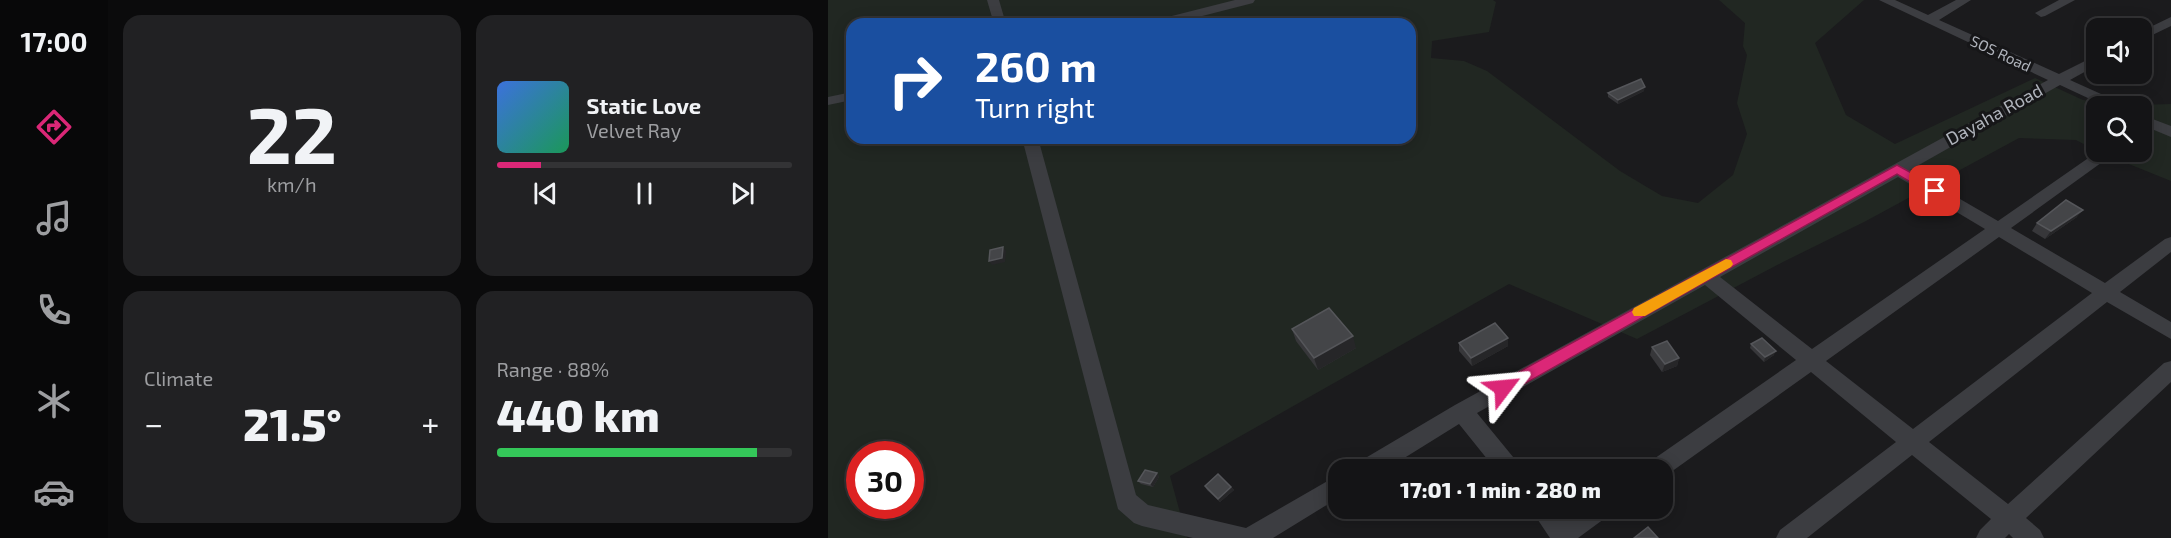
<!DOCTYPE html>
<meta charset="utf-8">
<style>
:root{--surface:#141416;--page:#212123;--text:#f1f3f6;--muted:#9d9ea1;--line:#333335;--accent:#db2777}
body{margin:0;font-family:"Exo 2",sans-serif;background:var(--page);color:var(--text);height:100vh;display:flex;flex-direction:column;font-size:22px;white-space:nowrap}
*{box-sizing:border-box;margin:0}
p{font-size:20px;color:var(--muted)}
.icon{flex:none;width:33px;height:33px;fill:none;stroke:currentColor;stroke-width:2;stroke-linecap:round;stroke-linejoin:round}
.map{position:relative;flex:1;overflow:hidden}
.panel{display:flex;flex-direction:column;gap:15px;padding:15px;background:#0b0b0c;width:720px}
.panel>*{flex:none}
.banner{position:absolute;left:18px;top:18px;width:570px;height:126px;border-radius:18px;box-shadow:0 3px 15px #0003,0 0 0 2px var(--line);background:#1a4fa0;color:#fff;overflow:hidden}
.buttons{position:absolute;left:1258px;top:18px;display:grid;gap:12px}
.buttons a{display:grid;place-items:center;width:66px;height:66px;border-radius:12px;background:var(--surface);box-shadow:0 3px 15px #0003,0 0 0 2px var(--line);font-size:30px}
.speed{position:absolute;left:18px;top:441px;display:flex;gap:12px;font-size:30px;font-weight:700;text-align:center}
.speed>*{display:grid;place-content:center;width:78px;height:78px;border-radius:50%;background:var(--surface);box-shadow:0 3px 15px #0003,0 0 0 2px var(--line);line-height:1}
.speed .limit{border:9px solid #d22;background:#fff;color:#111}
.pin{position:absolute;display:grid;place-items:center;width:51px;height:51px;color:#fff;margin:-26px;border-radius:12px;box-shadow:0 3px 9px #0006}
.me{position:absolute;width:66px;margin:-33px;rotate:61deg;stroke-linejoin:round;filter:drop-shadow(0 0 4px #0008)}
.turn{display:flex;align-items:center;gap:21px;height:126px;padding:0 30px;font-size:27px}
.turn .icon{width:78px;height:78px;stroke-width:2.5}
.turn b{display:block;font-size:42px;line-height:51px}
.big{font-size:45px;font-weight:800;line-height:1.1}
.panel .tile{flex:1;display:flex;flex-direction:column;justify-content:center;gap:9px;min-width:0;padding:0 21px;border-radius:18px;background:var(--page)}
.panel .dial{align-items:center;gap:0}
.dial b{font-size:78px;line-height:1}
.song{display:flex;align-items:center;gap:18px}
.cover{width:72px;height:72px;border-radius:9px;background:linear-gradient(135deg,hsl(220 70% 55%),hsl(150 70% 35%))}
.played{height:6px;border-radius:3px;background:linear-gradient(90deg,var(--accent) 15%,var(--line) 15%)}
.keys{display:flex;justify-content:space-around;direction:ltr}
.heat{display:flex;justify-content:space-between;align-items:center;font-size:33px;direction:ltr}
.charge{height:9px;border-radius:4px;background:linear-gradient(90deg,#34c759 88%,var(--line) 0)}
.panel .tiles{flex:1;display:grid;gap:15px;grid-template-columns:repeat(2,1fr)}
.trip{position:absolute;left:500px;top:459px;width:345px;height:60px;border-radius:18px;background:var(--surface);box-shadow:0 3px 15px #0003,0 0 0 2px var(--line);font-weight:800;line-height:60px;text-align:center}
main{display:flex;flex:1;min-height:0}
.tab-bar{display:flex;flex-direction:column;width:108px;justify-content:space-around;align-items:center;background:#080809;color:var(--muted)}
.tab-bar .icon{width:42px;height:42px}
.tab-bar .current{color:var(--accent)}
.tab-bar b{font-size:27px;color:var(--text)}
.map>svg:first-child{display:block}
</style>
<main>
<nav class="tab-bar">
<b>17:00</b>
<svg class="icon current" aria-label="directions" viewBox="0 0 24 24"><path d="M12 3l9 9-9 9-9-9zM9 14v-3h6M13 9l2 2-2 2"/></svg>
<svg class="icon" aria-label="music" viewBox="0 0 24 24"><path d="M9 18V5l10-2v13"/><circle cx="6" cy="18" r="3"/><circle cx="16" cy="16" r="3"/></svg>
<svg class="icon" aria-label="phone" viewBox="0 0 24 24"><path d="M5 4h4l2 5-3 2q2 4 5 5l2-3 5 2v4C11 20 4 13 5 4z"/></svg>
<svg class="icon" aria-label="climate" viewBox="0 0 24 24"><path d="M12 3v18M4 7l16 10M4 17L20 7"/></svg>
<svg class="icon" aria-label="car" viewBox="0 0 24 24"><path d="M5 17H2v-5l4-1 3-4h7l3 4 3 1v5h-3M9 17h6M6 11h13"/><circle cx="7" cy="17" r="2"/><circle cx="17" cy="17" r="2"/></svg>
</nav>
<section class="panel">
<div class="tiles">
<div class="tile dial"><b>22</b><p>km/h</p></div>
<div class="tile">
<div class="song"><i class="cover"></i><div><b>Static Love</b><p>Velvet Ray</p></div></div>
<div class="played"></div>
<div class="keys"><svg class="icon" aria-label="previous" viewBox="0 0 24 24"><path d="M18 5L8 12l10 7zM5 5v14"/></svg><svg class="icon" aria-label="pause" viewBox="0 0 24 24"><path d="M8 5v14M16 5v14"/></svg><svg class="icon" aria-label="next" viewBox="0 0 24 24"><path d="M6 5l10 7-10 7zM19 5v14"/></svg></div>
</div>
<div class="tile"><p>Climate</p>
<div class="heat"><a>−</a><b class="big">21.5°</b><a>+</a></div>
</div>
<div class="tile"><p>Range · 88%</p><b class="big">440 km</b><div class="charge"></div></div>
</div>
</section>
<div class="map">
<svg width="1343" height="538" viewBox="0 0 1343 538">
<rect width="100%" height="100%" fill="#1b1b1d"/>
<path fill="#212722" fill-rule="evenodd" d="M0,0H665L668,2L661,32L604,41L603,58L636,61L659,71L792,171L834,196L870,203L905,175L919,134L909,103L919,55L915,46L917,23L891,0H1036L987,43L1018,115L1067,144L1207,78L1255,100L1309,105L1343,104V181L1271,152H1314V106H1269V151L1248,140L1191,138L1038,221L955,262L809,339L681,284L342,476L359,538H0ZM24,24H582V138H24ZM32,454H82V506H32Z"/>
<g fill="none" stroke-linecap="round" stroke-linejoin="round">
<g fill="#3c3d41" fill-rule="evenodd">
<polygon points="159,0 171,0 178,24 166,24"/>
<polygon points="407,0 427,0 425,3 343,24 322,24 324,21"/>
<path d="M1051,0H1067L1100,15L1128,0H1143L1111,20L1231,74L1269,55V65L1242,80L1293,103L1295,106H1277L1232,85L1082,170L1170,221L1269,152H1286L1284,155L1183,228L1277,283L1337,239L1343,237V252L1292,292L1343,322V339L1279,302L1101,442L1180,504L1336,363L1343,361V382L1198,518L1212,530L1216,538H1185L1181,534L1177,538H1148L1152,530L1163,519L1084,455L979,538H948L952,530L1068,442L983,372L836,477L834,478V470H817L820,463L968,360L877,285L649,413L690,463L693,470H668L631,424L557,470H526L529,463L627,405L1220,80ZM1070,177L1157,229L984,349L892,277ZM1171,237L1264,293L1085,429L998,361Z"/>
<polygon points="1231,0 1247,0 1217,16 1213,17 1207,13"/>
<polygon points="1343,17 1343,26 1314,40 1314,31"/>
<polygon points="24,92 24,100 0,105 0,97"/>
<polygon points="1314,115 1343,126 1343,137 1314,125"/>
<polygon points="194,138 210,138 308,495 320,505 418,528 510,475 510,498 445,538 365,538 314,526 306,523 290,509"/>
<polygon points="702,508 728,508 737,519 752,508 783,508 780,516 750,538 722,538"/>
</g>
</g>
<g fill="#37373a">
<polygon points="816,91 790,104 780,97 780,93"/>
<polygon points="1249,217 1217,239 1204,231 1209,223"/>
<polygon points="464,329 528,348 490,370 468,341"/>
<polygon points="631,343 680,346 644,366 631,351"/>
<polygon points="923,344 946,355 936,362 922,348"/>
<polygon points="824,347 851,358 849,366 834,372 822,355"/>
<polygon points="329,473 331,477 325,487 313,484 310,481"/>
<polygon points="377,486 403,487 406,490 392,502 379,490"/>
</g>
<g fill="#262628">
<polygon points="817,87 816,91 790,104 790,100"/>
<polygon points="1255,210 1249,217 1217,239 1223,231"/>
<polygon points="175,247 178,251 177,262 164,265 161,261"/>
<polygon points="525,336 528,348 490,370 486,358"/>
<polygon points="680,338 680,346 644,366 643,358"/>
<polygon points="948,351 946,355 936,362 937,357"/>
<polygon points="851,358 849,366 834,372 837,364"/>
<polygon points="329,473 331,477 325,487 322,484"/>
<polygon points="403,487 406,490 392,502 390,499"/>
</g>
<g fill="#444548" stroke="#55565a" stroke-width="1.5">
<polygon points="813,79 817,87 790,100 780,93"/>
<polygon points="1238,200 1255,210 1223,231 1209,223"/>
<polygon points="175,247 174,258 161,261 162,250"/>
<polygon points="501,308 525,336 486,358 464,329"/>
<polygon points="667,323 680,338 643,358 631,343"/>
<polygon points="934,338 948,351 937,357 923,344"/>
<polygon points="839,341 851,358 837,364 824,347"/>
<polygon points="317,470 329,473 322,484 310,481"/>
<polygon points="390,474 403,487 390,499 377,486"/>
<polygon points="820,527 830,538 806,538"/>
</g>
<polygon fill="#db2777" stroke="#8e194d" stroke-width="1.5" points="1069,165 1111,188 1113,191 1111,194 1103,194 1069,174 680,393 675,395 669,393 667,388 669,384"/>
<polygon fill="#f59e0b" points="898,259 903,260 905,264 903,267 817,316 806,316 804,312 806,308"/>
<g text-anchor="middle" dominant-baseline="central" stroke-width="6" stroke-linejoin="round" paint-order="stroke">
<g font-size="15" fill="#afb3bb" stroke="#161618">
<text transform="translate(1173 53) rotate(25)">SOS Road</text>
</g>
<g font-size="18" fill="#afb3bb" stroke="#161618">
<text transform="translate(1166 114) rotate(-29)">Dayaha Road</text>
</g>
</g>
</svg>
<div class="buttons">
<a><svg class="icon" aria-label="sound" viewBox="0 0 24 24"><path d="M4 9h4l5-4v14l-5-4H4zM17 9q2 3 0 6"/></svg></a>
<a><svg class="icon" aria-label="search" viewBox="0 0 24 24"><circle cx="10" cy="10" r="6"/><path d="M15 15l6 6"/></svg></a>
</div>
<div class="speed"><div class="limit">30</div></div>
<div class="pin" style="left:1107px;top:191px;background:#d93025"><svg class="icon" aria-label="arrive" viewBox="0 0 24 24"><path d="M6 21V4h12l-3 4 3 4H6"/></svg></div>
<svg class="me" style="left:675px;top:388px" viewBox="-20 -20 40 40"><path d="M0-17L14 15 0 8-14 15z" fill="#db2777" stroke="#fff" stroke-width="4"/></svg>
<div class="trip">17:01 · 1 min · 280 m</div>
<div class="banner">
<div class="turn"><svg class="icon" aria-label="right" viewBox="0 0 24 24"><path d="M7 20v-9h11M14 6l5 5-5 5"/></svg><div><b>260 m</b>Turn right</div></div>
</div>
</div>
</main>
